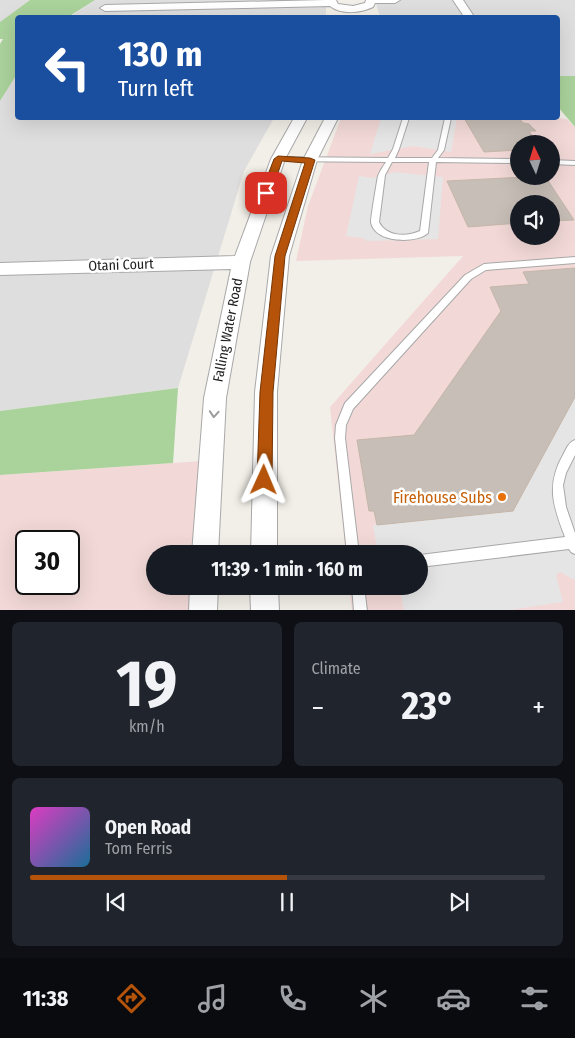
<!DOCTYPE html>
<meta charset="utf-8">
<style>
:root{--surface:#171b24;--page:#20242c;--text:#f1f3f6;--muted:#9ea1a6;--line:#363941;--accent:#b45309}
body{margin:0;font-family:"Fira Sans Condensed",sans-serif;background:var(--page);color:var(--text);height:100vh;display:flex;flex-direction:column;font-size:19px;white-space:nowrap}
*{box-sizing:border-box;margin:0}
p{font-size:16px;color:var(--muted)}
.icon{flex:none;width:28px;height:28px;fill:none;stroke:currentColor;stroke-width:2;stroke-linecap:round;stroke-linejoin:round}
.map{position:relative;height:610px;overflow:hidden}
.details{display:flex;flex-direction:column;gap:12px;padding:12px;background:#0d0f14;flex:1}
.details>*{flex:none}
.guide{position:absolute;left:15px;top:15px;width:545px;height:105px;border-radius:5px;box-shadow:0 5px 20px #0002;background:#1a4fa0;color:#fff;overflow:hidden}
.needle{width:32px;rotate:356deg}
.tools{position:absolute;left:510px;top:135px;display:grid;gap:10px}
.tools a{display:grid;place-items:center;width:50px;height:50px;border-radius:50%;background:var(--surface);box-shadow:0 5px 20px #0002;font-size:25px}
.speed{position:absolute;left:15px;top:530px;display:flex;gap:10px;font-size:25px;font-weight:700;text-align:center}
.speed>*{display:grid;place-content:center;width:65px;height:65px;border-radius:50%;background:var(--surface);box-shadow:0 5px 20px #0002;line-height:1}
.speed .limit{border:2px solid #111;border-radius:8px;background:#fff;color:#111}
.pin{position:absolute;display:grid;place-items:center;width:42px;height:42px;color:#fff;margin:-21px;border-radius:10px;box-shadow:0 2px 8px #0006}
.me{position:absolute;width:55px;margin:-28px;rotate:1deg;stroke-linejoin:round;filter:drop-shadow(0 0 4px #0008)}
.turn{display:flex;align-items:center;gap:18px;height:105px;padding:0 20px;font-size:22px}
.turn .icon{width:65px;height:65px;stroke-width:2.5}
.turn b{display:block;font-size:35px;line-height:42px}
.big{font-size:38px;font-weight:700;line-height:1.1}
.details .card{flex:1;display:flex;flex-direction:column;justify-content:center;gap:8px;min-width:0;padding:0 18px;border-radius:8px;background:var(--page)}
.details .dial{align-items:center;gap:0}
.dial b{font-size:65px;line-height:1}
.song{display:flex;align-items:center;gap:15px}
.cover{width:60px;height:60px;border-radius:8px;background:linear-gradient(135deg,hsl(310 70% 55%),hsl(200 70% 35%))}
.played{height:5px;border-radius:2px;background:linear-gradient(90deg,var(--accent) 50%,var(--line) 50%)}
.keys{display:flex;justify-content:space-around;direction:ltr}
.heat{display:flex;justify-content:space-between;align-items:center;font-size:28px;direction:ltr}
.details .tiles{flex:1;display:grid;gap:12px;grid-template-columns:1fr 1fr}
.card:last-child{grid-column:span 2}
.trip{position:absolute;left:146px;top:545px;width:282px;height:50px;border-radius:25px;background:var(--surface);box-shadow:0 5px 20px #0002;font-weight:700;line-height:50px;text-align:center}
.tabs{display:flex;height:80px;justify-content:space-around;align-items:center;background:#090b0e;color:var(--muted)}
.tabs .icon{width:35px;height:35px}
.tabs .active{color:var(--accent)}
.tabs b{font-size:22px;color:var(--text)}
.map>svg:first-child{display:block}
</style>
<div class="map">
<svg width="575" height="611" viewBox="0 0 575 611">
<rect width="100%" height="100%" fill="#f2efe8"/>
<g fill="#dfdede">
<polygon points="0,0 30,0 0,22"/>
<polygon points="95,0 326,0 326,14 324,17 68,18"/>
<polygon points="375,0 575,0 575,76 558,76 558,18 380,17"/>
<polygon points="17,74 18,118 274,118 244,171 178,388 0,411 0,101"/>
</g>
<g fill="#f2d9d7" fill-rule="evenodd">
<path d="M341,118H558L567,119L575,127V610H352L349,586H420V554H346L330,407L463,256L296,261L308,206ZM519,144H551V176H519ZM519,204H551V236H519Z"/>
<path d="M202,461L196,554H155V586H194L193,610L0,611V475ZM26,541H69V584H26Z"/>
</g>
<g fill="#aad29b">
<polygon points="30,0 95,0 68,17 18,18 17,74 0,101 0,44 3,39 0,39 0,22"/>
<polygon points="558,76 575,76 575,127 558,107"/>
<polygon points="178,388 173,463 0,475 0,411"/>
</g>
<g fill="#e5e5e5">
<polygon points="381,118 457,118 451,152 413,146 370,154"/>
<polygon points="394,172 443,177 438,239 367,241 363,238 346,236 359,176 372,178"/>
<polygon points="575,397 575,580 560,572 556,575 563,602 503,611 404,610 400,589 385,591 384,586 420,586 420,554 378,554 373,525 513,511"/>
</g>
<g fill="#c7beb7" stroke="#c4b6a9">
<polygon points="464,118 519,118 523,123 529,124 536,131 529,131 538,144 519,144 519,150 484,152"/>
<polygon points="545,176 574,220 551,221 551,204 519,204 519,223 468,227 447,181"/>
<polygon points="575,268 575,397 513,511 377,525 374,511 369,511 357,440 414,435 501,311 490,287 529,284 523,272"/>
</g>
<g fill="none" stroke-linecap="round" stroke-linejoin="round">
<g stroke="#a8a8a8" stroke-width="2">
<g id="service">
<path d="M403,118H409L399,149L395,158H432L438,150L445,118H451L444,150L438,158L519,159V163L436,162L428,233C416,244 374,243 371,222C371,217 377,181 378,176C380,171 383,166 386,162L278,161L275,159L278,157L388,158L393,149ZM392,162H429L420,231C407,237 386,237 379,222L385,175Z"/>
<polygon points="551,160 575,161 575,165 551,164"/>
<polygon points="575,257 575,263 486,270 471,279 353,409 346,425 345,438 359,554 347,554 335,438 336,425 345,403 465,275 484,264"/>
<path d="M575,440V455L566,473L563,485L566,507L575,533V554L571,552L569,549L420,567V555L565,537C553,506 546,485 563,455C566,449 569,442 575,440Z"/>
<polygon points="352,586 364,586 367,611 354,611"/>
</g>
</g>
<g stroke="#a8a8a8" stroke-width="2">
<g id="minor">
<path d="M326,0H336L338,4L353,6L365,3L366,0H400L395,3H375L373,7C361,13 341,15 330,6L105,11L100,8L105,5Z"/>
<polygon points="453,0 463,0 475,18 465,18"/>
<polygon points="294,118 307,118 285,159 250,262 226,398 218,554 192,554 204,398 231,269 0,275 0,263 235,256 271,159"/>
<polygon points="325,118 338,118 317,160 289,256 277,392 277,554 251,554 255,392 271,256 303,160"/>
<polygon points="190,586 218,586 217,611 189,611"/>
<polygon points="250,586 278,586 279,611 251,611"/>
</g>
</g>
<use href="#service" fill="#fff" fill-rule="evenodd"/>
<use href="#minor" fill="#fff" fill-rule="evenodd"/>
</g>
<defs><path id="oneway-chevron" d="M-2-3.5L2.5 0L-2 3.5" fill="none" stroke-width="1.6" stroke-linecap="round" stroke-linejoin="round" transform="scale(1.25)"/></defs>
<use stroke="#9b9b9b" href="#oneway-chevron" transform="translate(214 414) rotate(94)"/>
<polygon fill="#b45309" stroke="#753606" points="278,156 310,158 315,160 285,256 273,392 272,480 270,485 264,488 259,485 257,480 260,392 275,256 305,163 282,161 271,193 266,196 263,195 261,193 274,159"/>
<circle fill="#e8710a" stroke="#fff" stroke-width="2" cx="502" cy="497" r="5"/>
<g text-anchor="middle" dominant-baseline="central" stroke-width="5" stroke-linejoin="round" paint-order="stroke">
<g font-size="14" fill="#212121" stroke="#fff">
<text transform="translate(121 265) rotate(-2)">Otani Court</text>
<text transform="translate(228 330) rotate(-79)">Falling Water Road</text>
</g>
<g font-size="16" fill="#c56008" stroke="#fff" text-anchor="end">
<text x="492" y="497">Firehouse Subs</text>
</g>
</g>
</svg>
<div class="tools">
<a><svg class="needle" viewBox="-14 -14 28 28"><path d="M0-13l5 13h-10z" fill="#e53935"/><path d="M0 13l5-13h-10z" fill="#9ea1a6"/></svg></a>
<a><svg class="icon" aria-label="sound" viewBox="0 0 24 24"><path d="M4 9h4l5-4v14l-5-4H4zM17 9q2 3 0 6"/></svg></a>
</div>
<div class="speed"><div class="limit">30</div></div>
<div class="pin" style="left:266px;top:193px;background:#d93025"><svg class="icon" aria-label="arrive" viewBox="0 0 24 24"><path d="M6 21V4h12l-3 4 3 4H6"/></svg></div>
<svg class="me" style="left:264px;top:480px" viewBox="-20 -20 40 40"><path d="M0-17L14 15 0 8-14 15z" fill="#b45309" stroke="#fff" stroke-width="4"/></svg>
<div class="trip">11:39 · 1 min · 160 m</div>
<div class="guide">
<div class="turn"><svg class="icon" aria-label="left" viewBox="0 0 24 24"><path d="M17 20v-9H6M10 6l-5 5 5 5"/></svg><div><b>130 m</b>Turn left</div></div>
</div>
</div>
<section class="details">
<div class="tiles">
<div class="card dial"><b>19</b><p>km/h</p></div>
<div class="card"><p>Climate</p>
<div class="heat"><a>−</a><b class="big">23°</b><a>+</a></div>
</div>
<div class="card">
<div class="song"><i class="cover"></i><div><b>Open Road</b><p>Tom Ferris</p></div></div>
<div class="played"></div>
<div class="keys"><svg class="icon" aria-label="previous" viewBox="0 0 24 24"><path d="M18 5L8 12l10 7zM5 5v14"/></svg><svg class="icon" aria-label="pause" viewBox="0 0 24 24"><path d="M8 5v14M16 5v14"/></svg><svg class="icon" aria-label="next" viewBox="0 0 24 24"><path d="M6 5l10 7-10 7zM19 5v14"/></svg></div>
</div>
</div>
</section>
<nav class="tabs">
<b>11:38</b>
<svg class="icon active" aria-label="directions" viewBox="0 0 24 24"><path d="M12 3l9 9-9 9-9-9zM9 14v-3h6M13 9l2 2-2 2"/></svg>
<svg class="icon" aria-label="music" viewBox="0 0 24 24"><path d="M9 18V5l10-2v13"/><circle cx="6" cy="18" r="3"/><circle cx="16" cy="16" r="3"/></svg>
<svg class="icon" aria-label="phone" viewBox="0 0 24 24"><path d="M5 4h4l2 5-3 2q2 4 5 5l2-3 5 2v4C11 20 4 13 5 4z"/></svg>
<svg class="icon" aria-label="climate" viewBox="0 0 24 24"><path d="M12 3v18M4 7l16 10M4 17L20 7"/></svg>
<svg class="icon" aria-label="car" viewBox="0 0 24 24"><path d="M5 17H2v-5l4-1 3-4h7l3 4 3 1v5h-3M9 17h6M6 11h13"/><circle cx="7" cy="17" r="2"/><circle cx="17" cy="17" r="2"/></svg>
<svg class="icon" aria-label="filters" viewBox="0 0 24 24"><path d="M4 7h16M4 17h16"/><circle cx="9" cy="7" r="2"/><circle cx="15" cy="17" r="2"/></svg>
</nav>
